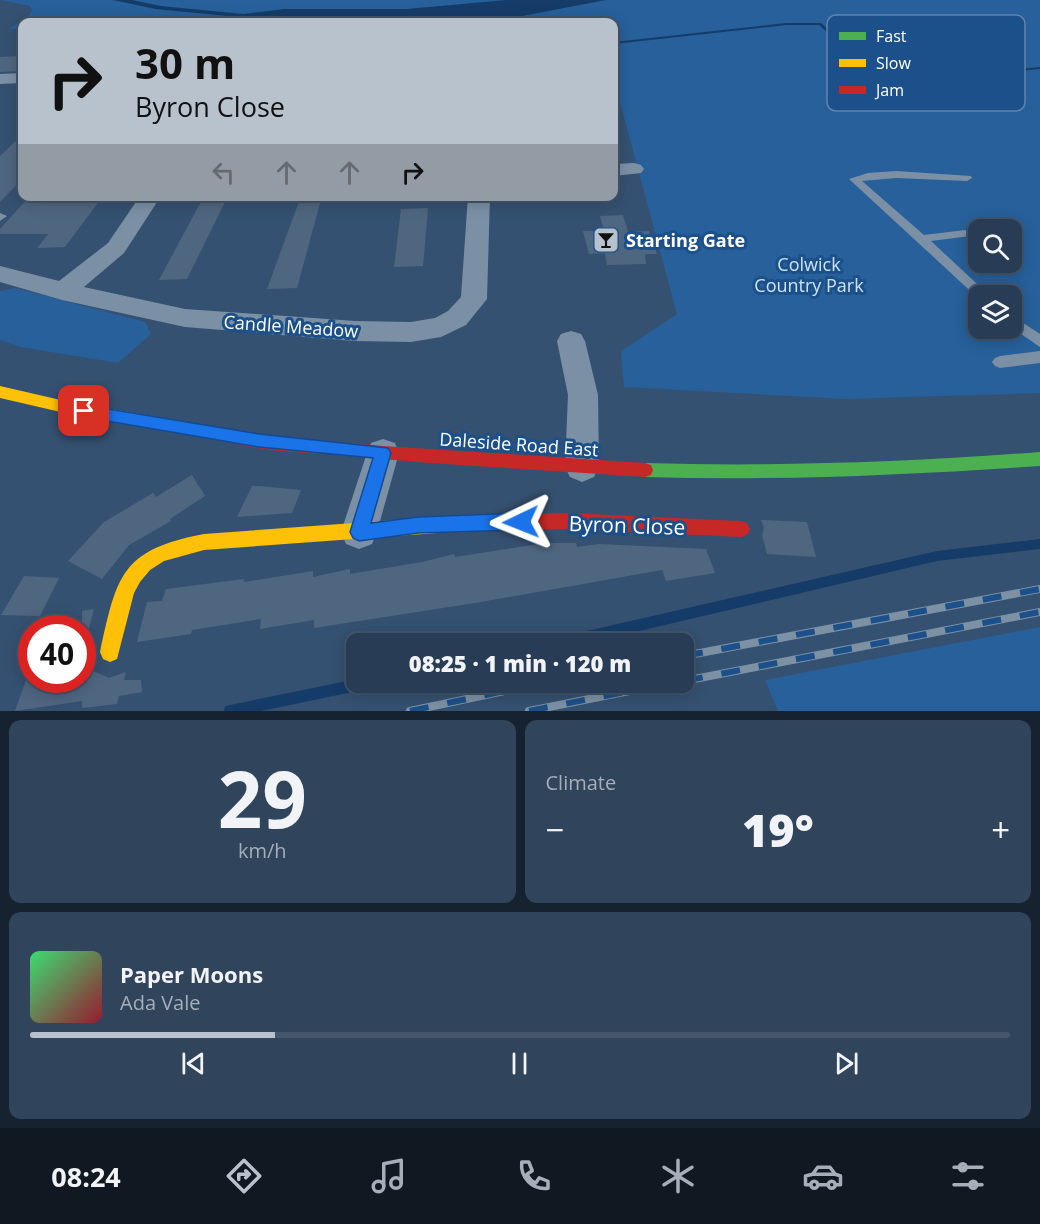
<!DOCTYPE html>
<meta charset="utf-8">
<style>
:root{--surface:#283d55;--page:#30445b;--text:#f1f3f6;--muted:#a5aeb9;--line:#44566c;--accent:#b8c2cd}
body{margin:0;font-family:"Open Sans",sans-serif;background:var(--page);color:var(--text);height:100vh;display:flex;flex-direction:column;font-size:22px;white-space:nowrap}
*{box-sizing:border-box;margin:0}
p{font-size:20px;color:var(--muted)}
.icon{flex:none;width:33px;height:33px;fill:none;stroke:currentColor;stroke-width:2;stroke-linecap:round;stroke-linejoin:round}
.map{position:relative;height:711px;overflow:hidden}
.details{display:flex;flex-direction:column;gap:9px;padding:9px;background:#16222f;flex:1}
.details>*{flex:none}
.guide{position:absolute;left:18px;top:18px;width:600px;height:183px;border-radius:12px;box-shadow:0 3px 15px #0003,0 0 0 2px var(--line);background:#b8c2cd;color:#111;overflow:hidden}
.tools{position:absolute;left:968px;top:219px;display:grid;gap:12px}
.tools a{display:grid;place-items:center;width:54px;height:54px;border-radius:12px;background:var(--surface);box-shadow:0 3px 15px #0003,0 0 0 2px var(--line);font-size:30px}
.speed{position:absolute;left:18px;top:615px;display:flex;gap:12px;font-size:30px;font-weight:700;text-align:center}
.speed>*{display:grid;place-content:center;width:78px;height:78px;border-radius:50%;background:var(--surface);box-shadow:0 3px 15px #0003,0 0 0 2px var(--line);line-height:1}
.speed .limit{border:9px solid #d22;background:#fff;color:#111}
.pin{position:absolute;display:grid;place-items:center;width:51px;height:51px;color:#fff;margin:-26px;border-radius:12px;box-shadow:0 3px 9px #0006}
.me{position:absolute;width:66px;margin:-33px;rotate:268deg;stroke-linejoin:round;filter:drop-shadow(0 0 4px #0008)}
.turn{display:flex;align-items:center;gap:21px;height:126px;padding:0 18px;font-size:27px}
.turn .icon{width:78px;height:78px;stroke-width:2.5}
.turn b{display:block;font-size:42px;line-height:51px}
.lanes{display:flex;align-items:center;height:57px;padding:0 18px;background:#0003;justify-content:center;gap:30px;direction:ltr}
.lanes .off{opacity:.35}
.big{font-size:45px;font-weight:800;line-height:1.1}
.details .card{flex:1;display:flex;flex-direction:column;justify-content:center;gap:9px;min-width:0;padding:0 21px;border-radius:12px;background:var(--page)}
.details .dial{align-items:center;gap:0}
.dial b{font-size:78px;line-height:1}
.song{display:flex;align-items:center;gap:18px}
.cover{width:72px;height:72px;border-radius:9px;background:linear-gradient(135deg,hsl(140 70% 55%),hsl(350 70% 35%))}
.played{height:6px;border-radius:3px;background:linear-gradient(90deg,var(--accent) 25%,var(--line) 25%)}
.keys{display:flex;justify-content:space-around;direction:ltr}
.heat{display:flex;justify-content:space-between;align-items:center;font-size:33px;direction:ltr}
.details .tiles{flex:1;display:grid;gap:9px;grid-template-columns:1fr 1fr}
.card:last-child{grid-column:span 2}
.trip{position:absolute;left:346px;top:633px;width:348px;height:60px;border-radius:12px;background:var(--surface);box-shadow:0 3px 15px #0003,0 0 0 2px var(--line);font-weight:800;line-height:60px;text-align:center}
.tab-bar{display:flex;height:96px;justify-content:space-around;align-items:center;background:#101822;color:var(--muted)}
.tab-bar .icon{width:42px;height:42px}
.tab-bar .current{color:var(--accent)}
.tab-bar b{font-size:27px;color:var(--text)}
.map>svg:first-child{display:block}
</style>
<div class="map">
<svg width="1040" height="711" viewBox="0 0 1040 711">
<rect width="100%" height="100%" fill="#355171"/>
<g fill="#27609b" fill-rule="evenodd">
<path d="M0,0H1040V393L846,399L624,387L621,351L677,314L614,80V22H22V29H9L29,15L32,10L30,6ZM978,230H1011V262H978ZM978,296H1011V328H978Z"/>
<polygon points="15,288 145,322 151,334 118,363 21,347 0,340 0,291"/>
<polygon points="1040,627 1040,711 778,711 765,680"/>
</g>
<polygon fill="#153c69" points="113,0 132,0 161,6 243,14 284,9 407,9 506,0 606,0 491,22 267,22 259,19 155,9"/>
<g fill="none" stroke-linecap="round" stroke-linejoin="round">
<g fill="#153c69" fill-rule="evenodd">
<polygon points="786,23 821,23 879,73 896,80 1040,67 1040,69 896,82 875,75 819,25 786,25 614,44 614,42"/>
<polygon points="1040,539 1040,549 937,561 584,644 550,644 552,640 556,638 937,551"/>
<polygon points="357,679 357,682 378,682 376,686 372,688 261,711 224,711 225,706 230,705"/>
</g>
</g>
<g fill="#4f6680">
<polygon points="22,56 22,71 0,72 0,57"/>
<polygon points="22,135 22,179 0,202 0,156"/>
<polygon points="30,196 103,196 65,247 37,248 48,234 0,234 0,229"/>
<polygon points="204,196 228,196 187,279 159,280"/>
<polygon points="301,196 322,196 297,288 267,289"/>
<polygon points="428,208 423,266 394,267 401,209"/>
<polygon points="623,215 628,232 649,231 657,254 645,254 646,264 607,265 605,253 589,254 583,231 604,231 600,216"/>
<polygon points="192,475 205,496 170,519 171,521 129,545 102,579 68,561 104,522 153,493 156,497"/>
<polygon points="252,486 259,486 301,490 292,513 237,517"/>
<polygon points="761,520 807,522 816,557 767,554 762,535 764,528"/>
<polygon points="545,543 576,543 577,547 599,544 706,549 715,573 666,581 662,570 475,603 314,628 314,620 260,629 261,619 192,630 191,634 137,642 147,602 162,601 166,589 244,579 244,582 313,571 313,577 350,569 350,574 422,562 454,554 455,557"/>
<polygon points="24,576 59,578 40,616 1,615"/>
<polygon points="94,609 84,648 85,657 91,670 109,678 126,672 124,680 141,680 142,692 119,696 117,704 82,708 82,701 15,711 26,680 82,680 82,611"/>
</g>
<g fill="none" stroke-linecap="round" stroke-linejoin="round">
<g fill="#7c90a5" fill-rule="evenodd">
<polygon points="896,171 971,176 972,178 967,181 896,178 862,181 924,235 982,228 978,230 978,235 931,241 990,296 978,296 978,298 849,179 868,173"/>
<polygon points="0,213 7,216 0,221"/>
<polygon points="1006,223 1010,224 1010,230 983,230"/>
<polygon points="1011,315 1040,334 1040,347 1011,327"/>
<polygon points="1040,351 1040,363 1000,368 995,366 992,362 995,358 1000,356"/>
</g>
<g fill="#7c90a5" fill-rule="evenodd">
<polygon points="22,73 22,83 0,84 0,74"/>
<polygon points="634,163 641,165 644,169 641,173 614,176 614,164"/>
<polygon points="140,196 161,196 124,253 84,287 185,309 355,321 411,322 435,318 448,311 461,297 468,196 490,196 487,299 466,325 441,337 411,342 355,341 185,327 62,300 0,282 0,266 59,281 108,243"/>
<polygon points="571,331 581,334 585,341 598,395 599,467 594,477 582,482 570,477 565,467 568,395 557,341 561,334"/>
<polygon points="383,439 395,443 399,453 377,532 372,544 359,549 346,544 341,532 367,453 371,443"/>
</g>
<path fill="#4caf50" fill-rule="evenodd" d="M1040,452V466C908,475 777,481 645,477L639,475L637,470L639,465L645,463C777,467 908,462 1040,452Z"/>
<g fill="#ffc107" fill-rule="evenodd">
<polygon points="0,386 65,401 226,429 231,431 234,435 231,439 226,441 65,413 0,398"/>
<path d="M437,517L443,519L446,525L443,531L437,533L204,550L164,561L150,570L140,582L134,593L117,659L110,662L103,659L100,652C117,575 121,550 204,534Z"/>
</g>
<g fill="#c62828" fill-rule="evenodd">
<path d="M226,429L259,435L383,446L645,463L651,465L653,470L651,475L645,477C543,470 440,465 339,455C300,452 257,452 221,439L218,435L221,431Z"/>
<polygon points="566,513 741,521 747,523 750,529 747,535 741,537 566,529 437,533 431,531 428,525 431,519 437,517"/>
</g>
<g stroke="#7d91a4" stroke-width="8">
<g id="rail">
<polyline points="684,656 1040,589"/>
<polyline points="684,681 1040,612"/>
<polyline points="410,711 547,682"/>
<polyline points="529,711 675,682"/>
</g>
</g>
<use href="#rail" stroke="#1c508a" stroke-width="6" stroke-dasharray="19" stroke-linecap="butt"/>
</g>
<polygon fill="#1a73e8" stroke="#114b97" stroke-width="1.5" points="84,405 259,434 388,448 391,453 371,523 418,517 521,513 527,516 529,522 527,527 521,530 418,533 359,541 353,538 350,532 373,458 259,447 84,417 79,415 77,411 79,406"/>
<defs>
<g id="bar-square" transform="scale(1.35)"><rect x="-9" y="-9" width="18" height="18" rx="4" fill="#b8c2cd" stroke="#1c508a"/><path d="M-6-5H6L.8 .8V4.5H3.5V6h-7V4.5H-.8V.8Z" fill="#111"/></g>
</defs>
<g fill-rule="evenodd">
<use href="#bar-square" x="606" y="240"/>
</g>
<g text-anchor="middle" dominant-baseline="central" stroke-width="6" stroke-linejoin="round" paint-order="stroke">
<g font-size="18" font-weight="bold" fill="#fff" stroke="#1c508a" text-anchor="start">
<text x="626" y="240">Starting Gate</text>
</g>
<g font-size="18" fill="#cbe2f9" stroke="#1c508a">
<text x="809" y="264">Colwick<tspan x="809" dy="21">Country Park</tspan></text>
</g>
<g font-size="18" fill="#fff" stroke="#1c508a">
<text transform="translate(291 326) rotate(4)">Candle Meadow</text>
<text transform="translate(519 444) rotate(4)">Daleside Road East</text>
</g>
<g font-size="21" fill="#fff" stroke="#1c508a">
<text transform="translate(627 525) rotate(2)">Byron Close</text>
</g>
</g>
<rect x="827" y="15" width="198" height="96" rx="9" fill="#1c508a" stroke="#6084ad" stroke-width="1.5"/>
<rect x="839" y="32" width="27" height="8" fill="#4caf50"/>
<rect x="839" y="59" width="27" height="8" fill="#ffc107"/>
<rect x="839" y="86" width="27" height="8" fill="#c62828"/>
<g font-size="16" fill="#fff">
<text x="876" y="42">Fast</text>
<text x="876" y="69">Slow</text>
<text x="876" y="96">Jam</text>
</g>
</svg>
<div class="tools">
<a><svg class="icon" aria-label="search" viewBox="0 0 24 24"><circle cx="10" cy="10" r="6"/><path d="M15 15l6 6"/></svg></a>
<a><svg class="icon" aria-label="layers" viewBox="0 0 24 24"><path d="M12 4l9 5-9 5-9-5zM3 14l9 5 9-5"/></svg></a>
</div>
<div class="speed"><div class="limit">40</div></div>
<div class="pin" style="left:84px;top:411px;background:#d93025"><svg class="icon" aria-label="arrive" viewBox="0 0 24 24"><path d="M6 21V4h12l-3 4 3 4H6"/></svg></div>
<svg class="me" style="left:521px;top:522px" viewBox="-20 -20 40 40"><path d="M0-17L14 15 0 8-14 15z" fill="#1a73e8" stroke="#fff" stroke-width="4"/></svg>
<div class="trip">08:25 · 1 min · 120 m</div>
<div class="guide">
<div class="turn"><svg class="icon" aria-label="right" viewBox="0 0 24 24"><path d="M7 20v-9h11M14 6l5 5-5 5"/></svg><div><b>30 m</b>Byron Close</div></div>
<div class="lanes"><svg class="icon off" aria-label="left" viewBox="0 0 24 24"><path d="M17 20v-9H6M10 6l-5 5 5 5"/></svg><svg class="icon off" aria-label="ahead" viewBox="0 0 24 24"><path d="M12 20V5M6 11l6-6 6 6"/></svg><svg class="icon off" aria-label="ahead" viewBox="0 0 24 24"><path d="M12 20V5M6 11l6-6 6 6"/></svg><svg class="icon" aria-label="right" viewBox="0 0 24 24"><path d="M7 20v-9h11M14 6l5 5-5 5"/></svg></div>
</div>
</div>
<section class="details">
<div class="tiles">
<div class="card dial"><b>29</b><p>km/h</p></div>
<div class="card"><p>Climate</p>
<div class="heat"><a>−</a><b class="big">19°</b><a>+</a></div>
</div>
<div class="card">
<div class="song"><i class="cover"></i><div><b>Paper Moons</b><p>Ada Vale</p></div></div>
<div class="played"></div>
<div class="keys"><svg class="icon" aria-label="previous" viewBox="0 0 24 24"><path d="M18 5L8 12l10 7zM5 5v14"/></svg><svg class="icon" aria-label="pause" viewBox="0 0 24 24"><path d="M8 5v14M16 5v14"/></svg><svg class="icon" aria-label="next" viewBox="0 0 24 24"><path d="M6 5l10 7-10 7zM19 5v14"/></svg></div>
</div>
</div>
</section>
<nav class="tab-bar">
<b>08:24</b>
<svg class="icon current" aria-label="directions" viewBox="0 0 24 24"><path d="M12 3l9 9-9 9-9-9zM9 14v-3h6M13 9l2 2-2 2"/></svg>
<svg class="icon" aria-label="music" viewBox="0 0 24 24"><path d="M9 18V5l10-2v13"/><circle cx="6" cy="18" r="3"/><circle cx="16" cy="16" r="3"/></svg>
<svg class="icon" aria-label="phone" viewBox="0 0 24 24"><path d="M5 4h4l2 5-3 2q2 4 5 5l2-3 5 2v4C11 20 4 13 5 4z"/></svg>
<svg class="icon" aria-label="climate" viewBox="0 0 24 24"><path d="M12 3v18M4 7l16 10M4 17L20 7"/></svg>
<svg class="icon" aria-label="car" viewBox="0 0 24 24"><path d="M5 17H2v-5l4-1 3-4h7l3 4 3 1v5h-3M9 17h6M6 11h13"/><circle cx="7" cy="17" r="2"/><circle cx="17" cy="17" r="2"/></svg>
<svg class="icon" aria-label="filters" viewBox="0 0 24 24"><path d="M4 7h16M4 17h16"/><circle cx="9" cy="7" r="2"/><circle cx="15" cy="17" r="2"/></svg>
</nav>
